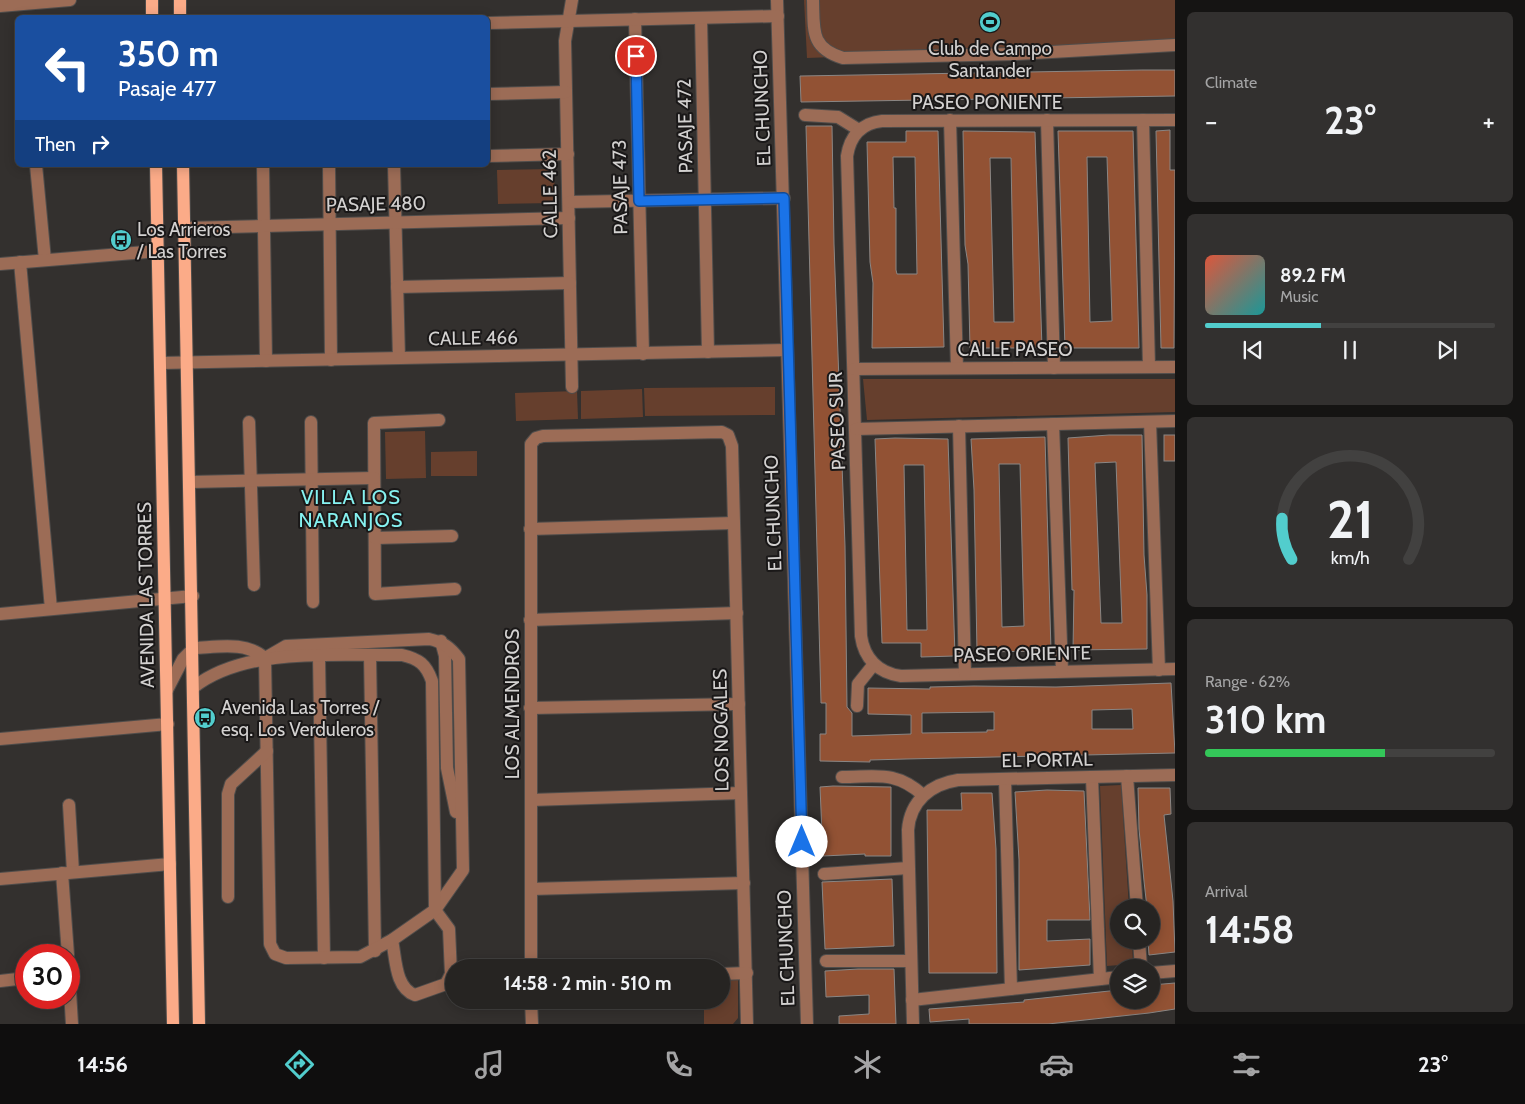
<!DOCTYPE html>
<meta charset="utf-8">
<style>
:root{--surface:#262422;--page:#32302f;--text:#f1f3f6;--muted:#a4a4a5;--line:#424140;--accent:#52cdcd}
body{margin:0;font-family:Cabin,sans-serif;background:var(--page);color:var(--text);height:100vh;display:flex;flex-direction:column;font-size:19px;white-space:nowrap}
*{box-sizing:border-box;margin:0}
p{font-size:16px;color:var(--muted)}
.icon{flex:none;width:28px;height:28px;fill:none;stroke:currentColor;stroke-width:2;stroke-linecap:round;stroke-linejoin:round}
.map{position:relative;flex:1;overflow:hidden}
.details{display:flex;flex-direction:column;gap:12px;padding:12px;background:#151413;width:350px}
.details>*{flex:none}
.guide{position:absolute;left:15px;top:15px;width:475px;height:152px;border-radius:8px;box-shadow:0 2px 12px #0003,0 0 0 1px var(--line);background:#1a4fa0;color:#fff;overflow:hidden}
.buttons{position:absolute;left:1110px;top:899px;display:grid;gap:10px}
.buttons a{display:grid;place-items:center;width:50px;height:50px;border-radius:50%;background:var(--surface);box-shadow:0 2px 12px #0003,0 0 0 1px var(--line);font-size:25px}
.speed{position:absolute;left:15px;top:944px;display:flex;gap:10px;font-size:25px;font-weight:700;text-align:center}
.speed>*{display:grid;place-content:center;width:65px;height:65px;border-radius:50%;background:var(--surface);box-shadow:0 2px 12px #0003,0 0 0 1px var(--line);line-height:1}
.speed .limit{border:8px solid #d22;background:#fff;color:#111}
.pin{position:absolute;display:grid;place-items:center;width:42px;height:42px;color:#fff;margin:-21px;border:2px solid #fff;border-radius:50%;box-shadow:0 1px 5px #0007}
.me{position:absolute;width:55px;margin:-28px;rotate:0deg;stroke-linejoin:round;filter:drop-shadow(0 0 4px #0008)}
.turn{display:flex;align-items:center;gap:18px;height:105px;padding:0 20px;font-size:22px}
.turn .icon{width:65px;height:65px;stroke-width:2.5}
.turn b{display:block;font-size:35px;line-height:42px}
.then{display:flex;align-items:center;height:48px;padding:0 20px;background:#0003;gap:10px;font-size:19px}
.big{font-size:38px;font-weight:700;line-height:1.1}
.details .widget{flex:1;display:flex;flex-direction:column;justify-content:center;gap:8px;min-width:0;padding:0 18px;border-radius:8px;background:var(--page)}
.details .dial{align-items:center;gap:0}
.dial svg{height:130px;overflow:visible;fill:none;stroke:var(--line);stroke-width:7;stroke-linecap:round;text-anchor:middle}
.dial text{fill:var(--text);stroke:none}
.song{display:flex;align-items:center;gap:15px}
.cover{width:60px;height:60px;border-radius:8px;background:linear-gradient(135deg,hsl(10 70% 55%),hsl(180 70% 35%))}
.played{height:5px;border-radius:2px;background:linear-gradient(90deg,var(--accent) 40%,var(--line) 40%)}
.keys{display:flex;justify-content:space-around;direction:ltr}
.heat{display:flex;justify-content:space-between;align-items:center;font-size:28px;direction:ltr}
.charge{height:8px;border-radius:4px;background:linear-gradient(90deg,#34c759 62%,var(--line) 0)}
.trip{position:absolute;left:445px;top:959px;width:285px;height:50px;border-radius:25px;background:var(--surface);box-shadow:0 2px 12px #0003,0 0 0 1px var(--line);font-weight:700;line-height:50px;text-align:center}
.dock{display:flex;height:80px;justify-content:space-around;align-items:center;background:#0f0e0e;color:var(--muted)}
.dock .icon{width:35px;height:35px}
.dock .on{color:var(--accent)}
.dock b{font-size:22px;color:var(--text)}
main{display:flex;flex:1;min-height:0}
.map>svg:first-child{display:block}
</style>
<main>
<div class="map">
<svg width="1175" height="1024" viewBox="0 0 1175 1024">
<rect width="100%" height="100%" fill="#33302e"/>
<g fill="#663f2d">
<polygon points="804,0 1175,0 1175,44 807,58"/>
<polygon points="554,169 555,203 498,204 497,170"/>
<polygon points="863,379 1175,379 1175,412 867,420"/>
<polygon points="775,387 775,415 645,416 644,388"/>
<polygon points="642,389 643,417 581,419 581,391"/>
<polygon points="577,391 578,419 516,421 515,393"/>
<polygon points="425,431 426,478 386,479 385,432"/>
<polygon points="477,451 477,476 431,476 431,452"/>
<polygon points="1121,785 1129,907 1119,908 1119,940 1132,940 1133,964 1107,966 1100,786"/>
<polygon points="721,979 738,979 738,1018 733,1024 704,1024 704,1000 721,1000"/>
</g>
<g fill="#925234" stroke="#8a8684" fill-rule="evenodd">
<polygon points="1142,70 1175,70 1175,96 801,102 800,76"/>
<path d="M806,126H832L834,244L845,546L847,707L852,713V736L911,734V715L868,714V688L930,689V687L974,686L1056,687L1171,683L1175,753L906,759L870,760V762L820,761V734H826V703H821ZM1132,709L1133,729H1092V710ZM994,712V730H987V732L922,733V713Z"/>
<polygon points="1170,130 1170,170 1175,170 1174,348 1161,348 1156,131"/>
<path d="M906,131H938L944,347L872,348L873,283L870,262L867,142H906ZM893,157H915L917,274H897L896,270V208H894Z"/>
<path d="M963,131L1035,132L1042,348H970L968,264L965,245ZM990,158H1011L1014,322H994Z"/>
<path d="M1058,131H1133L1139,348H1065ZM1087,157H1107L1112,321L1090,322Z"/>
<path d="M1109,435H1142L1144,555L1147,595V649L1073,650L1074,590H1072L1068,438ZM1116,462L1122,623H1101L1095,463Z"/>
<rect x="1164" y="435" width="11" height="26"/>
<path d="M1045,437L1051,651L977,652L974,490L971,439ZM999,464H1020L1024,626L1002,627Z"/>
<path d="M895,438L948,439L955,656L921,657V643H882L875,439ZM904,465H924L927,630H907Z"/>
<polygon points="833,786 891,787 891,856 865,856 865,854 823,856 820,787"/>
<polygon points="1138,788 1170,788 1171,814 1164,815 1173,901 1175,952 1149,955 1148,940 1151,940 1151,908 1147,908 1144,881 1139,829"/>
<polygon points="1047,790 1084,791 1090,920 1047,920 1047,941 1090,939 1090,965 1019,970 1019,860 1015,792"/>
<polygon points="961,793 992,793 996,849 997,973 929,973 927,810 962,810"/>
<polygon points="892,879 894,946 825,949 822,882"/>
<polygon points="858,969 894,969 896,1024 839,1024 839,1016 869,1014 869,995 826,997 825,971"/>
<polygon points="1175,983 1175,1009 1149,1013 1048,1024 969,1024 969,1019 930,1022 929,1009 1024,1002 1024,1000 1119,990 1119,1000 1152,1000 1151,985"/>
</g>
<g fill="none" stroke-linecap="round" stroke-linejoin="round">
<g stroke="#504d4b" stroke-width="14">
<g id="minor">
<polyline points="572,0 565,41 572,387"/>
<polyline points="777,0 807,1024"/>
<path d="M813,0C814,30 810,48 843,58L1016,54L1175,45"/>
<polyline points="0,6 70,0"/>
<polyline points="701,18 708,352"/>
<polyline points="635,19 643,354"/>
<polyline points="488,23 778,16"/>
<polyline points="488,94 566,92"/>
<polyline points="805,115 838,117 859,130"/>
<polyline points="950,120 957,368"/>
<polyline points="1047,120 1054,368"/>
<polyline points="1143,120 1149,367"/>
<path d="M1175,120L882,121C862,123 850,136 847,156L861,636C864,658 878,673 901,676L1175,669"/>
<polyline points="488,156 568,154"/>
<polyline points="36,165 45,260"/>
<polyline points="263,165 266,361"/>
<polyline points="329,165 331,360"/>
<polyline points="394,165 399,358"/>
<polyline points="569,202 784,198"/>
<polyline points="185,228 569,218"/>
<polyline points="20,262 51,609"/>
<polyline points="0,264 158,251"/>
<polyline points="397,287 570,283"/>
<polyline points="160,363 787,350"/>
<polyline points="854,369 1175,367"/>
<polyline points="439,420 374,423 375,594 455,589"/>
<polyline points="249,422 254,585"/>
<polyline points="311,422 313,602"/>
<polyline points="1150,422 1159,670"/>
<polyline points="1053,424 1062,671"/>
<polyline points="959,426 965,674"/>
<polyline points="856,429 1175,421"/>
<polyline points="190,482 374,478"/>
<polyline points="530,529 734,523"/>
<polyline points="375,538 452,536"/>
<polyline points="0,614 193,596"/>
<polyline points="530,620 737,613"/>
<polyline points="441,641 445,656 447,768 456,812"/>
<polyline points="370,655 375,951"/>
<path d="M267,657L286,646L429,639C443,642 450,647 459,659L463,870L435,910L449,929L451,974L446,984L415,995C395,988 396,959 392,940"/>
<polyline points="319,657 324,958"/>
<path d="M167,690L183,659L194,648C218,647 246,641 265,658L270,944L275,954L286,958L360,957L392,940L435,910L432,681C426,664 419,659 402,655C338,656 247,646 194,687"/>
<polyline points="857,706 858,684 874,664"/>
<polyline points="530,708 739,704"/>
<polyline points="0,739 168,724"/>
<polyline points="1127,776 1137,908"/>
<path d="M842,777C876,777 895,770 923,795"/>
<polyline points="1092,778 1100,979"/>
<polyline points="1005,779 1011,989"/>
<polyline points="531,800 741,793"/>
<polyline points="69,805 73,872"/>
<polyline points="62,873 68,955"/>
<polyline points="824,874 908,868"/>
<polyline points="0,879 170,864"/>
<polyline points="531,889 744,883"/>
<polyline points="228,897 228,794 231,784 267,751"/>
<polyline points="1139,940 1141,968"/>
<polyline points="826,961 911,961"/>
<polyline points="531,968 531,444 536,438 543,436 722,432 728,435 732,446 747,1024"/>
<polyline points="1151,973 1175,971"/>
<polyline points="721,974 747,973"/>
<polyline points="69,975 72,1024"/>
<polyline points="0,981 26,978"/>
<polyline points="531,1000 532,1024"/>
<polyline points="912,1000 1119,977"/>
<path d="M913,1024L908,830C910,801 931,784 958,780L1175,775"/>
</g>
</g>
<g stroke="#504d4b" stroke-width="14">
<g id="major">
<polyline points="152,0 152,18"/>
<polyline points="180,0 180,18"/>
<polyline points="156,165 173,1024"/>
<polyline points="183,165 199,1024"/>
</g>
</g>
<use href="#minor" stroke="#9c6c56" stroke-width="12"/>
<use href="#major" stroke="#fbab88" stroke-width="12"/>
</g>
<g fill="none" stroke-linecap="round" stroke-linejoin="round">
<g stroke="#114b97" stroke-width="12">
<polyline id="route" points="636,56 639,201 784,198 802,842"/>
</g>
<use href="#route" stroke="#1a73e8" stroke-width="9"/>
</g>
<defs>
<g id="stadium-disc" transform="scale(1.125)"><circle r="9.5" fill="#52cdcd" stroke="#1a1818"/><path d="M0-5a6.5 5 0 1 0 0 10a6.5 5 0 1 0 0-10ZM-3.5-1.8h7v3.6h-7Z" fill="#111"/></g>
<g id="bus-disc" transform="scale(1.125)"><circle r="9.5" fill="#52cdcd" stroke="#1a1818"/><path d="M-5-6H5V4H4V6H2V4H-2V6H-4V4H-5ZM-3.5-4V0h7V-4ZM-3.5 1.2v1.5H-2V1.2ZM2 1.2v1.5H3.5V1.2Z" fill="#111"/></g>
</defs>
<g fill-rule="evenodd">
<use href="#stadium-disc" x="990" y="22"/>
<use href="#bus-disc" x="121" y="240"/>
<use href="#bus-disc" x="205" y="718"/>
</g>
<g text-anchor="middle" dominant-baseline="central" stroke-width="4" stroke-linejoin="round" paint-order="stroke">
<g font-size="19" fill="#d3d1d0" stroke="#1a1818" text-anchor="start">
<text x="990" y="48" text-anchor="middle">Club de Campo<tspan x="990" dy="22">Santander</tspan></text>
<text x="137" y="229">Los Arrieros<tspan x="137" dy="22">/ Las Torres</tspan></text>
<text x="221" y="707">Avenida Las Torres /<tspan x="221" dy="22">esq. Los Verduleros</tspan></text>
</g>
<g font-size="19" fill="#d3d1d0" stroke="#1a1818">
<text x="987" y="102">PASEO PONIENTE</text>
<text transform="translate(762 108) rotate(-92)">EL CHUNCHO</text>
<text transform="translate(685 126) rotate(-91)">PASAJE 472</text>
<text transform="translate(620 187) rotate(-91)">PASAJE 473</text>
<text transform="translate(550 194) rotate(-91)">CALLE 462</text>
<text transform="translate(376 204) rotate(-1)">PASAJE 480</text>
<text transform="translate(473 338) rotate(-1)">CALLE 466</text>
<text x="1015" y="349">CALLE PASEO</text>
<text transform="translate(837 421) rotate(-92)">PASEO SUR</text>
<text transform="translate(773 513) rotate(-92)">EL CHUNCHO</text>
<text transform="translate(146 595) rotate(-91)">AVENIDA LAS TORRES</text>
<text transform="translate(1022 654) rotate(-1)">PASEO ORIENTE</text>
<text transform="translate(512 704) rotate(-90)">LOS ALMENDROS</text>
<text transform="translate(721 730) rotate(-91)">LOS NOGALES</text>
<text transform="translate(1047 760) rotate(-1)">EL PORTAL</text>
<text transform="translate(786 948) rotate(-92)">EL CHUNCHO</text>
</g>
<g font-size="20" letter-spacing="1" fill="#86f2f1" stroke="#1a1818">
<text x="351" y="497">VILLA LOS<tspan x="351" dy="23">NARANJOS</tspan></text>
</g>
</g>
</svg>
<div class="buttons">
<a><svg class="icon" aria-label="search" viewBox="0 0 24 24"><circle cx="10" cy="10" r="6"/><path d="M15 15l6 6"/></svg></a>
<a><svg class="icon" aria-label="layers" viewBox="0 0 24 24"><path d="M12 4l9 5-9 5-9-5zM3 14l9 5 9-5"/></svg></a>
</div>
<div class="speed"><div class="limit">30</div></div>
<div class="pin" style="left:636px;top:56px;background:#d93025"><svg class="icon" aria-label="arrive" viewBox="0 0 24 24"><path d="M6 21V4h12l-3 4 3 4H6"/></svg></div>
<svg class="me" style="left:802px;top:842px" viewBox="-20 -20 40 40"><circle r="19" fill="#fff"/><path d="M0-13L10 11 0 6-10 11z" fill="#1a73e8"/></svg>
<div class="trip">14:58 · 2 min · 510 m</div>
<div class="guide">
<div class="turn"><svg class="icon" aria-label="left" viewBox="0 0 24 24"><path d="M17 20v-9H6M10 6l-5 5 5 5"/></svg><div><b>350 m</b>Pasaje 477</div></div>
<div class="then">Then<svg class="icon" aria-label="right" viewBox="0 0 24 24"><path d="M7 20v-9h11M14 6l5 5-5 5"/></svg></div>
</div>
</div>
<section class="details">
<div class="widget"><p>Climate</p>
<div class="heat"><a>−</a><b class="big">23°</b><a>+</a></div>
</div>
<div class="widget">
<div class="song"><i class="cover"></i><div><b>89.2 FM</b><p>Music</p></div></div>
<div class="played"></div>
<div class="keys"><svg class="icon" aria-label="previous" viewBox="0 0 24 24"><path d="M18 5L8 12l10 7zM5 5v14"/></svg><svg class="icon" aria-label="pause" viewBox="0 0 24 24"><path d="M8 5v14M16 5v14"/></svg><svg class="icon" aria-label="next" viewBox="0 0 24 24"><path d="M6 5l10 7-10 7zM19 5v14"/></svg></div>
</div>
<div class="widget dial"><svg viewBox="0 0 100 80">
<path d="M14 69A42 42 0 1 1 86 69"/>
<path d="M14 69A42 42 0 0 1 8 44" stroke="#52cdcd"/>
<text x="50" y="56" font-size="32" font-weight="700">21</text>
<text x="50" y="72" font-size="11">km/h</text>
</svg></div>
<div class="widget"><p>Range · 62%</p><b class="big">310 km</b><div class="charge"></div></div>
<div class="widget"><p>Arrival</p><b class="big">14:58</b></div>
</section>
</main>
<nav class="dock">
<b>14:56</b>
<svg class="icon on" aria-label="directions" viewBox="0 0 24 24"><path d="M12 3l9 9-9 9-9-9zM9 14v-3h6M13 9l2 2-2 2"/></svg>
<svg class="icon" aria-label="music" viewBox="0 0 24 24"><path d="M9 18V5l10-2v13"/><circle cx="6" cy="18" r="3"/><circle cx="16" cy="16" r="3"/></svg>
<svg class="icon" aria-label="phone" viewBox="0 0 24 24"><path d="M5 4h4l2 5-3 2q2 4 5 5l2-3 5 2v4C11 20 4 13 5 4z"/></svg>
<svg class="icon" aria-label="climate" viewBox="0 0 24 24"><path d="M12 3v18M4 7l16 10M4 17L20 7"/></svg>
<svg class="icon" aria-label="car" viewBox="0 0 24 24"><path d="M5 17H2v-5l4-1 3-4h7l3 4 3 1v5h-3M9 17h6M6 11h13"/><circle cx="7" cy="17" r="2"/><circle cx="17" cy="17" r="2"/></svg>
<svg class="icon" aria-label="filters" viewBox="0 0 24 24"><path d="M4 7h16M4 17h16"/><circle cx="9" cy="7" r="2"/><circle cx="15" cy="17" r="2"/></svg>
<b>23°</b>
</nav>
